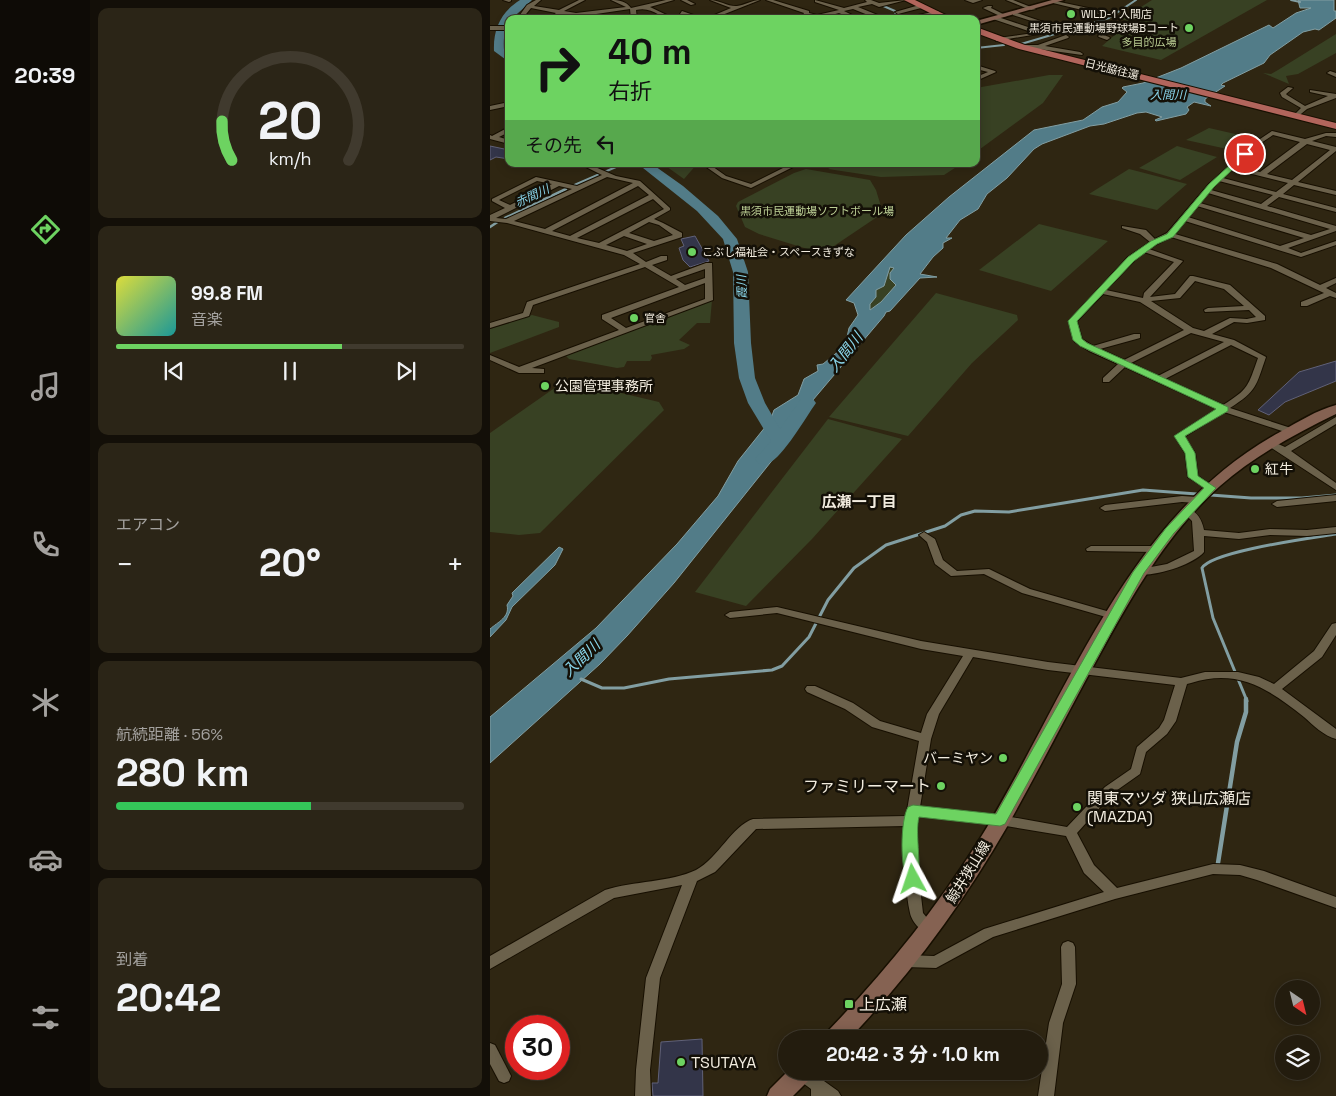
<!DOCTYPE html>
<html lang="ja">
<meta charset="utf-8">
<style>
:root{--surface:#231c0e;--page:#2b2517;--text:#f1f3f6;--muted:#a3a19e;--line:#403a2e;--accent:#6dd361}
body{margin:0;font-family:"Space Grotesk","Noto Sans JP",sans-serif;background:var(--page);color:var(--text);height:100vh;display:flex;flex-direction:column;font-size:19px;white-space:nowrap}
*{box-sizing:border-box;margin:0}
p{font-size:16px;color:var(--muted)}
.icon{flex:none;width:28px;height:28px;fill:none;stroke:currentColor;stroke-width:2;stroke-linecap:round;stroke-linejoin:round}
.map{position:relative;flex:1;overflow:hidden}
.panel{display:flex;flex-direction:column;gap:8px;padding:8px;background:#130f08;width:400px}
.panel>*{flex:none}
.top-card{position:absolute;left:15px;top:15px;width:475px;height:152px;border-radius:10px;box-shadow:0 2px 12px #0003,0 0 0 1px var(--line);background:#6dd361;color:#111;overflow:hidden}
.needle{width:32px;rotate:145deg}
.fabs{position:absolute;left:785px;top:980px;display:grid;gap:10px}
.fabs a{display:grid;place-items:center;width:45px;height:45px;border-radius:50%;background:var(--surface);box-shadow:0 2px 12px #0003,0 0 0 1px var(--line);font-size:25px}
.speed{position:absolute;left:15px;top:1015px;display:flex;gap:10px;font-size:25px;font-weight:700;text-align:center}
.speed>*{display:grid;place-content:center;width:65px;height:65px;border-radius:50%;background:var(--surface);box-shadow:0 2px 12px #0003,0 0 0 1px var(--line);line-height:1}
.speed .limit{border:8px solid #d22;background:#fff;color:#111}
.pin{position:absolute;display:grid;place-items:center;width:42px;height:42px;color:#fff;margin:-21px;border:2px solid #fff;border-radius:50%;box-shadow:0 1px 5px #0007}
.me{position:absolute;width:55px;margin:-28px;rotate:355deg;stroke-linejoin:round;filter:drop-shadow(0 0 4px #0008)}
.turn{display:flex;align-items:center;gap:18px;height:105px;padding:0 20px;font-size:22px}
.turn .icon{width:65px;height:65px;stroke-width:2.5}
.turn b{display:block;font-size:35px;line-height:42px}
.then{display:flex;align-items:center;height:48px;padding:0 20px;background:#0003;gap:10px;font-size:19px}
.big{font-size:38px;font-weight:700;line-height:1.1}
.panel .tile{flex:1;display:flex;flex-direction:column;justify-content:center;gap:8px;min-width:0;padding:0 18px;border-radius:10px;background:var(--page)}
.panel .dial{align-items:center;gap:0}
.dial svg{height:130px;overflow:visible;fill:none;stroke:var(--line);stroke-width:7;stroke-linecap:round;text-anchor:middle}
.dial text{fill:var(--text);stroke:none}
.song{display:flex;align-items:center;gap:15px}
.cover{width:60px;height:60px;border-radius:8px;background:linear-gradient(135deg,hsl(60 70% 55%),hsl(180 70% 35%))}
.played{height:5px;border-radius:2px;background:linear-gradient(90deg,var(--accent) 65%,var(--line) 65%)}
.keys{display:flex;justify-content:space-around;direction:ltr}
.heat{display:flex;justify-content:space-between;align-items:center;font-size:28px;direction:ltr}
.charge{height:8px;border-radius:4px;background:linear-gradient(90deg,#34c759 56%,var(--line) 0)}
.trip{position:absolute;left:288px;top:1030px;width:270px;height:50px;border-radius:25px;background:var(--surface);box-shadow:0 2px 12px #0003,0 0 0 1px var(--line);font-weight:700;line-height:50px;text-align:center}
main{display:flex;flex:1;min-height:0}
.tab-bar{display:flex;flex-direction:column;width:90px;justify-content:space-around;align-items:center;background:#0e0b06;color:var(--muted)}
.tab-bar .icon{width:35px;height:35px}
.tab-bar .current{color:var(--accent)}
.tab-bar b{font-size:22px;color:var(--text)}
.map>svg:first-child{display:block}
</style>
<main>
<nav class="tab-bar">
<b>20:39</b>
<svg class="icon current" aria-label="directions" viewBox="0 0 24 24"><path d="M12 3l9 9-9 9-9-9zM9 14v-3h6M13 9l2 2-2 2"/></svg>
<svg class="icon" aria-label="music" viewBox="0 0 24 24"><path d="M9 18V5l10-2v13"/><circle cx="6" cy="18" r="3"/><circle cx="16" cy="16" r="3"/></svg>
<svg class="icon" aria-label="phone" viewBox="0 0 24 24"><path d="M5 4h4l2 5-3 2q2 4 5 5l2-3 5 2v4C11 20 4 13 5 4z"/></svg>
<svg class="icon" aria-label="climate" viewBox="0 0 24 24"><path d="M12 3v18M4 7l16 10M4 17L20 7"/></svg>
<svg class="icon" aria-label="car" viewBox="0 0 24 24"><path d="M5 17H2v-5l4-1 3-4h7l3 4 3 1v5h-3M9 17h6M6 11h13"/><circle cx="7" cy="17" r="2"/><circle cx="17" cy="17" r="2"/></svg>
<svg class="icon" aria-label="filters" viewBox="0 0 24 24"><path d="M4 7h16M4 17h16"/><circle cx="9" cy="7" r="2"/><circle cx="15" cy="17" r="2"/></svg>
</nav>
<section class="panel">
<div class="tile dial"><svg viewBox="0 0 100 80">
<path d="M14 69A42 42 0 1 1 86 69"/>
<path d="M14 69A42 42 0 0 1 8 45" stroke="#6dd361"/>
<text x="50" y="56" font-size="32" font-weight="700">20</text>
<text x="50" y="72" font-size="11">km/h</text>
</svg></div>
<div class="tile">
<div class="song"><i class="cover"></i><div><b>99.8 FM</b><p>音楽</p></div></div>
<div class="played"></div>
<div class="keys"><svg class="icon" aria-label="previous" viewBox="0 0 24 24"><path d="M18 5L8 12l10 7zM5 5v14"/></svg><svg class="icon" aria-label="pause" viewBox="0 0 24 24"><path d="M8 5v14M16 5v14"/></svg><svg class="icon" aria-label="next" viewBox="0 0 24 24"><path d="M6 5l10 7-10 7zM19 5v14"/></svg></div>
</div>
<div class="tile"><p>エアコン</p>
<div class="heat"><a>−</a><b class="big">20°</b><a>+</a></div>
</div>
<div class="tile"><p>航続距離 · 56%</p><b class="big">280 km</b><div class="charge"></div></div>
<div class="tile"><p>到着</p><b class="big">20:42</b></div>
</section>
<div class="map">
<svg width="846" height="1096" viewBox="0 0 846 1096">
<rect width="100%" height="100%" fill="#2f2612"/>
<g fill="#384123">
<polygon points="662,0 777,0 671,60 612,46 640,22 632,19"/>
<polygon points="846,34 846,53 808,74 796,76 799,84 773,73 781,74 788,70"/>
<polygon points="559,75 573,75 553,103 486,152 486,88"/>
<polygon points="719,128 754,136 737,149 696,140"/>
<polygon points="687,146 727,157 690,180 649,168"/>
<polygon points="173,164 207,164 194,179"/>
<polygon points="348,164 471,164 454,175 391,177 338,169"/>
<polygon points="316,169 380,180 386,190 393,213 341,248 324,251 269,234 255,227 246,206 248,202 304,173"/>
<polygon points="639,169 697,184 667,210 599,194"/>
<polygon points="549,224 618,241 561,291 489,270"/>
<polygon points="400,267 404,268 400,279 406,285 391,302 380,310 380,304 385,299 386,290 394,286"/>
<polygon points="446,293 527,315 528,320 482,363 418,436 339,417"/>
<polygon points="222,300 220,323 207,323 189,340 200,345 194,349 161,355 162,358 160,361 137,361 134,367 127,368 79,359 75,355"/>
<polygon points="42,315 69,322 69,327 0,353 0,329"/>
<polygon points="76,380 169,402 174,410 50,533 29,535 0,532 0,433"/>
<polygon points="338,419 412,439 322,539 256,606 205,592"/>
</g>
<g fill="#527c88" stroke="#829ea2" fill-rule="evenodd">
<path d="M808,0H844V11H846V18L829,30L825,29L813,32L780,55L774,63L733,83L731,85L735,86L715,99V102L721,106L704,102L697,107L699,110L696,114L666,121L665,120L672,117L656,112L647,113L614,124L600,126L552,144L544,149L517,178L497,194L488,209L470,220L456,238H462L453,243V248L443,257L430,274L447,277L430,278L400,311L396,312L394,316L295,433L284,449L288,453L184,583L137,636L110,664L0,763V717L106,628L187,544L228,496L248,461L280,421L284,410L308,395L314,379L328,371L327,365L333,364L355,346L359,328L368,315L364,303L356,300L416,235L459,197L544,130L593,120L612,107L628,102L637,92L632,88L633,87L653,83L691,68L779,25L783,28L806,13L821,8H810ZM400,267L404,268L400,273V279L406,285L391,302L380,310V304L386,297V290L394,286Z"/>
<path d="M69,547L73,549L65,565L22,607L16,620L0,637V629C8,622 20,617 17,605L23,596L22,593Z"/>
</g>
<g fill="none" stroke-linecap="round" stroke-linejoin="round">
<g stroke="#829ea2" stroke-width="2">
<polyline points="801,0 810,2"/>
<polyline points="391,5 405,11 406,16 400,19"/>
<polyline points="531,44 619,18 646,0"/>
<polyline points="486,48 514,45"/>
<polyline points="112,173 126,167"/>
</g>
<g stroke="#829ea2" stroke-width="2.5">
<polyline points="85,185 115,172"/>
<polyline points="15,218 76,189"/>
<polyline points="0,227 9,221"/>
</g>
<g stroke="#829ea2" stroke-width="3">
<polyline points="91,679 112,688 134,688 179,679 282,670 292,666 319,637 338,600 364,568 396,545 455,526 471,515 485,511 519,512 653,490 761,498 812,498 846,495"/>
<path d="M757,701L723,618L712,568C722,551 822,538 846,534"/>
</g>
<polyline stroke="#829ea2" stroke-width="4.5" points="728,863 747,742 756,712 756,699"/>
<g fill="#527c88" fill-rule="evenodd">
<path d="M30,0H42C24,19 12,19 14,50L19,53V62L4,51C3,29 11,12 30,0Z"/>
<path d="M148,164H162L193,186L228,216L247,239L258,272L261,343L265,378L275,403L290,429L311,399H323L326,403C316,417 293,457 279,463C275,465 271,464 268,463L265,459L281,441L258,403L249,378L244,343L243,272L233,239L207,211Z"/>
</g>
</g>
<g fill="#333549" stroke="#606178">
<polygon points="0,146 19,150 19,159 6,157 0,160"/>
<polygon points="205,236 219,261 200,267 193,260 189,248 194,246 191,239"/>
<polygon points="846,361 846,381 795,402 779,415 768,410 809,372"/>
<polygon points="212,1039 213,1096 163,1096 162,1083 168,1083 171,1042"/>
</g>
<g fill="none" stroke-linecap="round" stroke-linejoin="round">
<g stroke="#170f00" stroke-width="2">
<g id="minor">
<polygon points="13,0 21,0 21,1 19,2"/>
<path d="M46,0H51L44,6L69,10L89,0H95L74,11L86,13L136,7L121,0C129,0 136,1 141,8L176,0H184L160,7L185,19C169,19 163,6 146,10L147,19H141L140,9L86,17L71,14L64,19H58L66,13L41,8L32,19H27L37,5Z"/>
<polygon points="191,0 197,0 205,4 201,5"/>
<path d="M220,0C229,0 239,7 247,6C255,5 262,0 270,0L222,19H215L241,8Z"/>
<polygon points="276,0 283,0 319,11 319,13 327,15 349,10 325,2 325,0 354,8 377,2 375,0 381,0 389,3 416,0 389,7 382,4 368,7 390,16 388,19 363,9 354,11 370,19 363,19 349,13 327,19 313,15 314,13"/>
<polygon points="475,0 492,0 483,3"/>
<polygon points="516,0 523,0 546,9 541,10"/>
<polygon points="565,1 617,12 620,14 617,16 563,3"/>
<polygon points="433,4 435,7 408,14 405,12"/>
<polygon points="498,6 502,6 501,8 517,16 512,17 493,8"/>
<polygon points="192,11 212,18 212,19 204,19 190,14"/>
<polygon points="448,11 450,14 421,19 408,19"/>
<polygon points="523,13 527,13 568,27 563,28 523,15"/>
<polygon points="133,16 135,19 125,19 125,18"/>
<polygon points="270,16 272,19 266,19"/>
<polygon points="505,16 553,32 554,33 506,41 506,39 508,38 544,33 503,19"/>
<rect x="0" y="26" width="19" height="4"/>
<polygon points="611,34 619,37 620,38 617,40 609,37 608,36"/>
<polygon points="576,35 579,37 578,38 555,46 590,52 593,54 592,55 549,49 532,49 529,47 532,45 548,45"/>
<polygon points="486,65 505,71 506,72 486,81 486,77 498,72 486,69"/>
<polygon points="840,71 846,73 846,77 837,73"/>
<polygon points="798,87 803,88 796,94 797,95 815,106 838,96 820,92 820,90 846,94 846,98 817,109 806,118 803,116 811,108 792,97 790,93"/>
<polygon points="19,102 19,106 0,110 0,106"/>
<polygon points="19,127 19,132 9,137 19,140 19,144 0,139 0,135 2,136"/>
<path d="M782,131L815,139L836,133H846V137L836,136L822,141L846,147V151L808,182L846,191V195L804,185L793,194L846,208V212L789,197L777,206L846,226V231L798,248L811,253L846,241V245L811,257L695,221L685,234L787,264L830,285L846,278V283L836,288L846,293V298L840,296L817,306H811V302L834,293L781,268L681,237L667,244L659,249L693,261L660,297L685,294L700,276H703L740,285L775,316V320L757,323L744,322L722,334L744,340L776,357C766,386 767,391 740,408L804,429L805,431L801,434L798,433L734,412L694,437L705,453L708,476L725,488L720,491L698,477L695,453L685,436L727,409L635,367L619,382H613V378L628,364L599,351L585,342L579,321L638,257L660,242L650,234L632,228V226L656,230L665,239L677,233L719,184L767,141ZM783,135L810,142L770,172L746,166L771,143ZM817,144L840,150L802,180L777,174ZM742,169L798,183L786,192L733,178ZM729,181L783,195L771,204L721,190ZM718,193L840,229L821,235L710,203ZM707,206L814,238L790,246L698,217ZM654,252L684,262L654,293L653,298L616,290L644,261ZM705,281L734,289L754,306L718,308L714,310L715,312L759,310L766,317L757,319L740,318L714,331L703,328L661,301L690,298ZM613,294L650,302L694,330L634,360L610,349L650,338V334H644L603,346L592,339L587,321ZM701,333L734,342L668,376L641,363ZM741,345L768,358C758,386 759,389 733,405L675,379Z"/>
<path d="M90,164H98L126,176L150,181L180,208V210L164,219L173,223L192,233V237L143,253L156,262L171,256H177V260L162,265L181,276L216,263H222L223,300L42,368L54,369V373H29L0,360V355L29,367L129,330L112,319V315L189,287L155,267L43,305L39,316L0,328V323L33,313L37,302L150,264L134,255L17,223L0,221V215L15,208L2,201V199L46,177L87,186L112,175ZM117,177L143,183L55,229L24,221ZM47,181L62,184L20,205L9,200ZM69,186L82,189L16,219L6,218ZM148,186L159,195L80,236L62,231ZM163,199L174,209L109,243L87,238ZM159,222L169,225L183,235L164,241L139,233ZM134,236L157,244L137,251L116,245ZM215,269V278L195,285L186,279ZM215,283V299L136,328L121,318Z"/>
<polygon points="212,164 219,164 236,176 261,184 301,164 309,164 261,188 232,178"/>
<polygon points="846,417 846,424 801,451 846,483 846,490 774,443 779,440 795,447"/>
<polygon points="846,495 846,501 787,507 782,504 787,501"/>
<polygon points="692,496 707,497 712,500 707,503 692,502 615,511 610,508 615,505"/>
<path d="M697,508C708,512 712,520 714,530L749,533L780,529L817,530L846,527V533L817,536L780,535L749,539L714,536V552C703,565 662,578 645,574L644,572L645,570L677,564L704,551L702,521L692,511Z"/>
<polygon points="434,532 445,539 453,560 467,571 499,569 540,589 627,614 628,616 623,619 532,593 494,574 461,576 445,564 437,542 429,535"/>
<polygon points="601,546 665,546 670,549 665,552 597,551 596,549"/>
<path d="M287,607L431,641L558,662L691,678L715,672H748L769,677L784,684L824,651L842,624L846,623V635L832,657L792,689L846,729V739C834,736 823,725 814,717C779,689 748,668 701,683L697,684L686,721L677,734L656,752L650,774L623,793L587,833L604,865L627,888L723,864L750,865L774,871L846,897V908L767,880L750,875L723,874L625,899L503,937L446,968L416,967L411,965L409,961L411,957L416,955L444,956L494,929L614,892L594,873L576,836L510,825L428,816L427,861L433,913L447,930L445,934C435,937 422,923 420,913C414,885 415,855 415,826L266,829L230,867L225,872L207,881L170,978L160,1070L161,1096H145L146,1070L156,978L192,885L124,898L0,969V956L115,890C143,881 181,882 206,870C228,858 242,826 263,819L416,816L429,741L382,727L355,709L317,692L315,689L317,686H325L363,703L390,721L431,733L437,714L473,656L431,649L287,613L240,618L235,615L240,612ZM483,657L558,670L685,685L674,720L669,728L647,747L641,769L615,787L577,827L510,815L430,807L441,739L449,714Z"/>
<polygon points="578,941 583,943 585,947 586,984 573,1023 564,1096 548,1096 559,1023 572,984 571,947 573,943"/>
<polygon points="0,1043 5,1045 21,1076 19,1081 14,1083 9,1081 0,1064"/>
<polygon points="304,1071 320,1071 348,1091 351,1096 321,1096 321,1089 306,1078"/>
</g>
</g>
<g stroke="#170f00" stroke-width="3">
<g id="secondary">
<polygon points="562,0 574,0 486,25 486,21"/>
<path d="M846,405V414C805,434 764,456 730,486C678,532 643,594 610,654C579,710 550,768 518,825C474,902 421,974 359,1039H334L337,1032C393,974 443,913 486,845C576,702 634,517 790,432C808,422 827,410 846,405Z"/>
<polygon points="298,1071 324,1071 321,1078 303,1096 277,1096 280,1089"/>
</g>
</g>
<g stroke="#170f00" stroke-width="2">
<g id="trunk">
<polygon points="414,0 425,0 464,19 452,19"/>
<polygon points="486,27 535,45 846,123 846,129 529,49 486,33"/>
</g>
</g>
<use href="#minor" fill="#6b614b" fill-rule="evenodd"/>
<use href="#secondary" fill="#856252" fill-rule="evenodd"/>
<use href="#trunk" fill="#b2655c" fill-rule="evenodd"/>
</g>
<path fill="#6dd361" stroke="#47893f" d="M753,153L759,154L724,187L683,237L667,244L644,261L587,321L592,339L597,343L738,407V411L695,436L705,453L708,476L726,488L684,533L654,573L515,824L510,826L429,817C425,832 432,875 428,883H418C410,869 410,821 418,807L423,805L506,814L643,572L676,528L714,488L698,477L695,453L684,436L726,409L590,346L583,340L578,321L638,257L661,241L677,234L719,184Z"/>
<g fill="#6dd361" stroke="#141007" stroke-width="2">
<circle cx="581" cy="14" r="5"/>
<circle cx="699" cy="28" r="5"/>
<circle cx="202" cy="252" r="5"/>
<circle cx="144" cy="318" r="5"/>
<circle cx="55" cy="386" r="5"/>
<circle cx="765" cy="469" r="5"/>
<circle cx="513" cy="758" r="5"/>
<circle cx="451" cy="786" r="5"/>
<circle cx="587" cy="807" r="5"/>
<rect x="354" y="999" width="10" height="10" rx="2.5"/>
<circle cx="191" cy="1062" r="5"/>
</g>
<g text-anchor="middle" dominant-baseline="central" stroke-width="5" stroke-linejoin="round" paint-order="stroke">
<g font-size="11" fill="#f2ecdf" stroke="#141007" text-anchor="start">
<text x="591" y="14">WILD-1 入間店</text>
<text x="689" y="28" text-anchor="end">黒須市民運動場野球場Bコート</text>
<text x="212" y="252">こぶし福祉会・スペースきずな</text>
<text x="154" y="318">官舎</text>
</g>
<g font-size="11" fill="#bccf95" stroke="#141007">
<text x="659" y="42">多目的広場</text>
<text x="327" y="211">黒須市民運動場ソフトボール場</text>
</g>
<g font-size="11" fill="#f2ecdf" stroke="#141007">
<text transform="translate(622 69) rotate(14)">日光脇往還</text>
</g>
<g font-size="12" font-style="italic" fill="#89d5ea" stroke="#141007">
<text x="678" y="95">入間川</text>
<text transform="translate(42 196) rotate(-25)">赤間川</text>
<text transform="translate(252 287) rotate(-93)">霞川</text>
</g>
<g font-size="14" fill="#f2ecdf" stroke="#141007" text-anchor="start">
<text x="65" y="386">公園管理事務所</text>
<text x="775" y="469">紅牛</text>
<text x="503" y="758" text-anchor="end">バーミヤン</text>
</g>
<g font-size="14" fill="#f2ecdf" stroke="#141007">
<text transform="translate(478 872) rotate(-58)">鯨井狭山線</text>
</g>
<g font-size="15" font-style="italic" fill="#89d5ea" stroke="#141007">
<text transform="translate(355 352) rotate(-52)">入間川</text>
<text transform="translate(91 658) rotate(-44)">入間川</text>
</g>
<g font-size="15" font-weight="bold" fill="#f2ecdf" stroke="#141007">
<text x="369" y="501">広瀬一丁目</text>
</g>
<g font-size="16" fill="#f2ecdf" stroke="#141007" text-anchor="start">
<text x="441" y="786" text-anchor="end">ファミリーマート</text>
<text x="597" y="798">関東マツダ 狭山広瀬店<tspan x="597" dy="18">(MAZDA)</tspan></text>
<text x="369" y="1004">上広瀬</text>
<text x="201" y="1062">TSUTAYA</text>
</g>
</g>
</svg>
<div class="fabs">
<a><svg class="needle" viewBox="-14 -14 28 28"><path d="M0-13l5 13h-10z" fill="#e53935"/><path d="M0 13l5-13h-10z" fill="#a3a19e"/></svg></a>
<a><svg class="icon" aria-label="layers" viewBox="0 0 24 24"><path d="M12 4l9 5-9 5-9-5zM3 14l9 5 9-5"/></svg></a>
</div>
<div class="speed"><div class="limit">30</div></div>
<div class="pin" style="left:755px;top:154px;background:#d93025"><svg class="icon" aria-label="arrive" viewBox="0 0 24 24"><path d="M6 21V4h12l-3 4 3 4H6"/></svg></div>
<svg class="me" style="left:423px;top:879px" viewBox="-20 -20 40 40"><path d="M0-17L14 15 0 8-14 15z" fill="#6dd361" stroke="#fff" stroke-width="4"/></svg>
<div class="trip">20:42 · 3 分 · 1.0 km</div>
<div class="top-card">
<div class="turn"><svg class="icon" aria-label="right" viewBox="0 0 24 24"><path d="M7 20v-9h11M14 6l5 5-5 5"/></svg><div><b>40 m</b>右折</div></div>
<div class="then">その先<svg class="icon" aria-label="left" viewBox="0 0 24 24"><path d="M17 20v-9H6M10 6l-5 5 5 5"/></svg></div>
</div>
</div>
</main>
